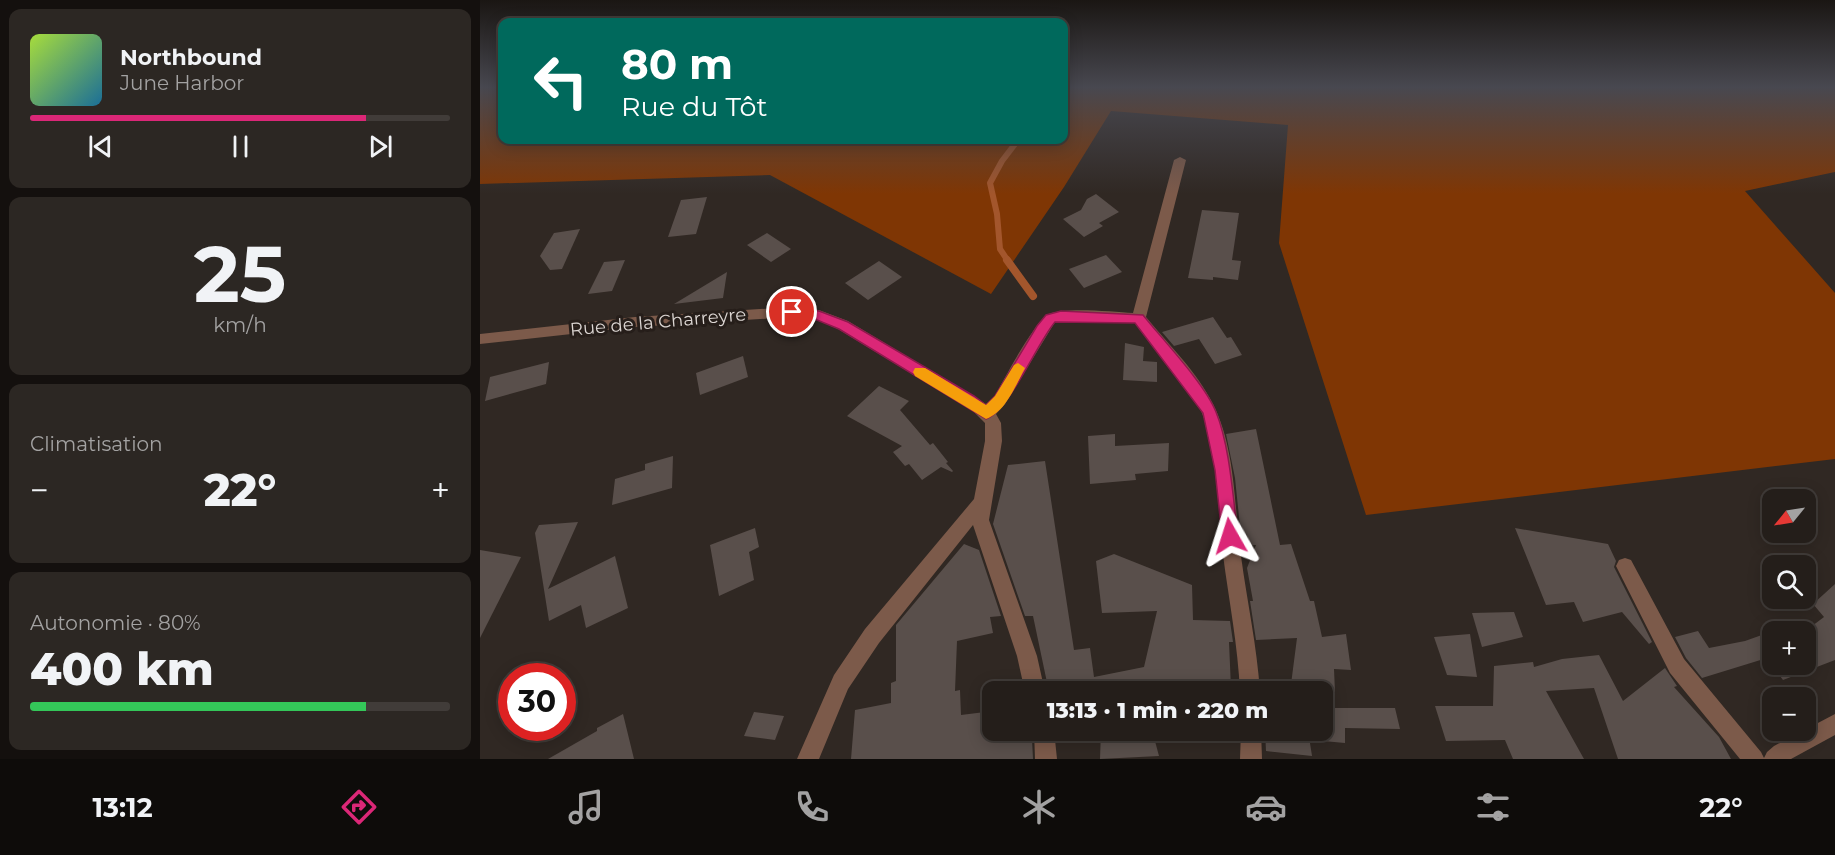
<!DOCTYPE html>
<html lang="fr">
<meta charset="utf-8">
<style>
:root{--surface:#241e1a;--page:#2c2723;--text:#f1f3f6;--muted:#a3a2a2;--line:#413c39;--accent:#db2777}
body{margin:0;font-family:Montserrat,sans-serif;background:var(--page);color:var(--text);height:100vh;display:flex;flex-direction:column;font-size:22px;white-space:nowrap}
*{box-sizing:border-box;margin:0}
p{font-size:20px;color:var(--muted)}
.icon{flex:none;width:33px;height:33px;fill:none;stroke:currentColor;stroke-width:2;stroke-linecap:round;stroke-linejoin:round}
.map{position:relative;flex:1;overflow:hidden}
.drawer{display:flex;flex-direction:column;gap:9px;padding:9px;background:#14100e;width:480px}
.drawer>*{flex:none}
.guide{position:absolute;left:18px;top:18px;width:570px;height:126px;border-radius:12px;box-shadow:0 3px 15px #0003,0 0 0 2px var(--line);background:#00695c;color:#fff;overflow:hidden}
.needle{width:39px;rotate:240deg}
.tools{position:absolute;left:1282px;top:489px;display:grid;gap:12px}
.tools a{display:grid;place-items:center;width:54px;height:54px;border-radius:12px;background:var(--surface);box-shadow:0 3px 15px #0003,0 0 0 2px var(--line);font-size:30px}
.speed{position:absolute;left:18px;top:663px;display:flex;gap:12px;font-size:30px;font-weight:700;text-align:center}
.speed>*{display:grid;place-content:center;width:78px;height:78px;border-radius:50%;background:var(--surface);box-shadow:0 3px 15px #0003,0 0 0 2px var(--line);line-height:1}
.speed .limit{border:9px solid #d22;background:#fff;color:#111}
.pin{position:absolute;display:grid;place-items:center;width:51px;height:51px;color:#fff;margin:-26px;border:3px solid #fff;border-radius:50%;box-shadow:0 2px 6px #0007}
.me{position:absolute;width:66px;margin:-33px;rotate:354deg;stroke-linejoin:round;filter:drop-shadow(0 0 4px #0008)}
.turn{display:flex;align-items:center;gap:21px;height:126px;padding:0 24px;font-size:27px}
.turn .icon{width:78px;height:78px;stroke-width:2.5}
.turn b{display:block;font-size:42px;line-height:51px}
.big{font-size:45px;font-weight:800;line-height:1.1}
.drawer .card{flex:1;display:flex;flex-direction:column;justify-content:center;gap:9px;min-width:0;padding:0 21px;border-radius:12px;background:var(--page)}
.drawer .dial{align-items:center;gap:0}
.dial b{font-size:78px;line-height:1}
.song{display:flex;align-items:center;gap:18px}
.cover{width:72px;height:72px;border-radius:9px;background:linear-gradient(135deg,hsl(80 70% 55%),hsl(200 70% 35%))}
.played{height:6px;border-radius:3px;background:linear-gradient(90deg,var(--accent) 80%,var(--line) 80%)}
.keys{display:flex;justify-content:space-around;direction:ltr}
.heat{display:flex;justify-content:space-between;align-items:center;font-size:33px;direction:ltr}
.charge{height:9px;border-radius:4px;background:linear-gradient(90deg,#34c759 80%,var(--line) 0)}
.trip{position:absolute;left:502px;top:681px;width:351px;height:60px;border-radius:12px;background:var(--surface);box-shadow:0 3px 15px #0003,0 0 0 2px var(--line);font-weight:800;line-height:60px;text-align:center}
.menu{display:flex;height:96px;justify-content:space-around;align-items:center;background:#0e0c0a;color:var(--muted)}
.menu .icon{width:42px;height:42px}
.menu .selected{color:var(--accent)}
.menu b{font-size:27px;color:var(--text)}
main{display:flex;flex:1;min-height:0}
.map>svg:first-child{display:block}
</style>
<main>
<section class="drawer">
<div class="card">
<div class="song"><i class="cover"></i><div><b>Northbound</b><p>June Harbor</p></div></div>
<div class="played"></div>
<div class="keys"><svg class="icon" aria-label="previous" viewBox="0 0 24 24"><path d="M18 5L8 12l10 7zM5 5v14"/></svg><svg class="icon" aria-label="pause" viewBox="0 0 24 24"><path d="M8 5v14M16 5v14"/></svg><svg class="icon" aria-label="next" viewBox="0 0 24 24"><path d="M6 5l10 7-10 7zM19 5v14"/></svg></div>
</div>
<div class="card dial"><b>25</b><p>km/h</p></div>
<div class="card"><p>Climatisation</p>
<div class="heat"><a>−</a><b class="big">22°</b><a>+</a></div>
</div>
<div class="card"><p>Autonomie · 80%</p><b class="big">400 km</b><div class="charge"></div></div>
</section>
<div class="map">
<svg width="1355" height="759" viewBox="0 0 1355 759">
<rect width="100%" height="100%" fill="#302823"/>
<polygon fill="#7f3604" points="0,88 22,88 22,140 584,140 584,88 1355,88 1355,172 1265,191 1355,293 1355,459 886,515 799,243 808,125 631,111 584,187 511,294 290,175 0,184"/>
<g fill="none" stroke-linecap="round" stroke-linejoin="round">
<polyline stroke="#a3562c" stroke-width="6" points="528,261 520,249 517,214 510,183 522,161 538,140"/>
<polyline stroke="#a3562c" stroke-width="8" points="527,260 553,296"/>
</g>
<g fill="#594f4b">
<polygon points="616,194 639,212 619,223 623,226 604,237 583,219 601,210 607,199"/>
<polygon points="227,197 216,234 188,237 201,200"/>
<polygon points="722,210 759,213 752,260 761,261 758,280 733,277 733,280 708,278"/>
<polygon points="100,229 82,269 70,270 60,256 74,233"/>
<polygon points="287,233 311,249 291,262 267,245"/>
<polygon points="626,255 642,272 604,288 589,269"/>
<polygon points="145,260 132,291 108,294 124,262"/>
<polygon points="399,261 422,277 388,300 365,283"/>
<polygon points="247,272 243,298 194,304"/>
<polygon points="733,317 747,338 751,337 762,355 735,364 719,339 694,346 682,332"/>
<polygon points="645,343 664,347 663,361 677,362 677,382 643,380"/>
<polygon points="263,356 268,377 220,395 216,373"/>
<polygon points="69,362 66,384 5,401 10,377"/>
<polygon points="399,386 429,401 420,410 450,445 453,443 468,462 466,463 473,471 472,472 461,467 442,480 429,464 425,466 413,452 422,446 367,416"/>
<polygon points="776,429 800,545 811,544 830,601 834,601 842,637 866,634 871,670 854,669 855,692 810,692 817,638 776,640 770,601 773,601 767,568 776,545 762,546 755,478 746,434"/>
<polygon points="635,434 635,446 689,443 688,471 655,474 656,480 610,484 608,436"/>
<polygon points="193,456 192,488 132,505 135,479 165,470 165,464"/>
<polygon points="565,461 594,650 610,648 614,677 664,667 677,611 622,613 616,561 634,554 712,585 713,620 750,621 753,642 749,642 751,688 714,686 715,692 569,692 553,616 545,616 513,524 528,465"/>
<polygon points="98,522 68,589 135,556 148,608 106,628 101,605 69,621 55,533 59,525"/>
<polygon points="275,528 279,547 269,552 274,580 239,596 230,545"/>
<polygon points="1035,528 1128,544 1136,561 1134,567 1172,642 1169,644 1142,612 1103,622 1094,602 1066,605"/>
<polygon points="484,544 499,550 521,616 510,617 513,633 477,641 475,691 480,690 481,715 513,711 513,730 548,730 549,739 552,739 553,759 371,759 375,710 411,703 411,683 416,681 416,625"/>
<polygon points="0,550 41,557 0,638"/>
<polygon points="1355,584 1355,660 1303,680 1287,658 1222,678 1206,658 1195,637 1218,631 1229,648 1265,641 1304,627 1308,632 1293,632 1293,664 1326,664 1326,632 1324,632 1344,617 1333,604"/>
<polygon points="1034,612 1043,637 1002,647 992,613"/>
<polygon points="990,634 997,677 967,675 954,637"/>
<polygon points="1119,655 1143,701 1185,668 1197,686 1194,687 1239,737 1251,759 1138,759 1114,688 1066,691 1104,759 1033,759 1025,740 966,741 955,706 1013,706 1014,666 1053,662 1054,667 1082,659"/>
<polygon points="843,708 915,708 920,729 865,728 865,743 843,741"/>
<polygon points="274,712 304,716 295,740 264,736"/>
<polygon points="143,714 154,759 68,759 117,731 117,728"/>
<polygon points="621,730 672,730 679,756 620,759"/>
<polygon points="785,730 828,730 832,756 786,751"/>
</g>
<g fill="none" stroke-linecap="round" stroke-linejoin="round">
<g fill="#7c5a4a" fill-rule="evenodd">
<path d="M700,157L706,160L666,317C689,345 717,372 733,404C756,450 754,506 761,556C767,601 777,646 780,692H760C758,646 749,601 743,555C738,512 739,445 719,407C703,376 677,350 655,323L575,322L525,404L516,414L521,423L522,441L509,520L557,656L565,692H545L537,656L493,525L399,643L368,689L339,759H317L354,675L385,629L494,499L505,441V423L493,411L358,329L337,320L312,317L155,327L0,344V334L155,317L312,307L339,310L368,321L506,404L515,396C523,381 556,319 569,314C586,307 633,312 653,313L694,160Z"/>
<polygon points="1145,558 1151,560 1204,659 1281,752 1284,758 1287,752 1294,746 1355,714 1355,735 1311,759 1260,759 1190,673 1136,566 1139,560"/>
<polygon points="554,730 574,730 577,759 555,759"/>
<polygon points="761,730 781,730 782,759 760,759"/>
</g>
</g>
<linearGradient id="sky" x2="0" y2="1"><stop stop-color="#1a1613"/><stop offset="0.45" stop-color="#484850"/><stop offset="1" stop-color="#484850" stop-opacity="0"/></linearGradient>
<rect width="1355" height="194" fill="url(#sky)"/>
<path fill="#db2777" stroke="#8e194d" stroke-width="1.5" d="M312,307L339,311L368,322L494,396L506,405L515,396L557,326L566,315L581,311L663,315C683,340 725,384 736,412C750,446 753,499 758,536L755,541L750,543L744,541L742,536L735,470L723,413L655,323L575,322C557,343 529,411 506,419L359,329L337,320L307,315L306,312L307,308Z"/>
<path fill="#f59e0b" d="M538,363L545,368C536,385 525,413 506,419L435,376L433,372L435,368H445L506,405L515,396L534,365Z"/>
<g text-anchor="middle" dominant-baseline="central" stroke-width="6" stroke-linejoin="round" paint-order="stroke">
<g font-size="18" fill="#dcd6d3" stroke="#261e1a">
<text transform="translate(178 322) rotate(-5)">Rue de la Charreyre</text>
</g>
</g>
</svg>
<div class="tools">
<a><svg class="needle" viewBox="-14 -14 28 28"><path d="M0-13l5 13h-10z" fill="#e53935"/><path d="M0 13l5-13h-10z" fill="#a3a2a2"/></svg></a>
<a><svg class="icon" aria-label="search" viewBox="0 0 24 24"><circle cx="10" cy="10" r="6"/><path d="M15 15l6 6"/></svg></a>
<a>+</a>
<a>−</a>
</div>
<div class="speed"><div class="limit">30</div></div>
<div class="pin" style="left:312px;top:312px;background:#d93025"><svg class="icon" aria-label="arrive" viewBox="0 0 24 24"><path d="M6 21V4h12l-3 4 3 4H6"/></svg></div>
<svg class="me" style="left:750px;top:536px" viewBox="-20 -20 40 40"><path d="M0-17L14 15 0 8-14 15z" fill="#db2777" stroke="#fff" stroke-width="4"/></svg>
<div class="trip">13:13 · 1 min · 220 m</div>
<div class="guide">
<div class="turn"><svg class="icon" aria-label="left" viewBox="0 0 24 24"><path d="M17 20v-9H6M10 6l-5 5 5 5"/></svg><div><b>80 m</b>Rue du Tôt</div></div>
</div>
</div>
</main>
<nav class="menu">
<b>13:12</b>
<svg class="icon selected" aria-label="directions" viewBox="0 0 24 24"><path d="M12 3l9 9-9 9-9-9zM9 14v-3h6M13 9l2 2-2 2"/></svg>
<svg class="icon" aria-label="music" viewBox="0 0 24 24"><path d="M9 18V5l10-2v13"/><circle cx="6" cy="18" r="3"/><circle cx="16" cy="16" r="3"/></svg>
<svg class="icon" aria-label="phone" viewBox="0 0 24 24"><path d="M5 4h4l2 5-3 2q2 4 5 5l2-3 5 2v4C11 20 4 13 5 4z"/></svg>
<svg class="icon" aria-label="climate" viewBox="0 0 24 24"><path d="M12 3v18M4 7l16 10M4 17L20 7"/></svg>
<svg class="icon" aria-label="car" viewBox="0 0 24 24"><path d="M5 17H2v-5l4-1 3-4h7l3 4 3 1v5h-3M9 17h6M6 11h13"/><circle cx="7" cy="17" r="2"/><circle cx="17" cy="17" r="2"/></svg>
<svg class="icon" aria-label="filters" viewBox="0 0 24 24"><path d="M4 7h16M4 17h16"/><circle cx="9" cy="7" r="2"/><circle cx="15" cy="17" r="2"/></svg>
<b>22°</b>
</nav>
